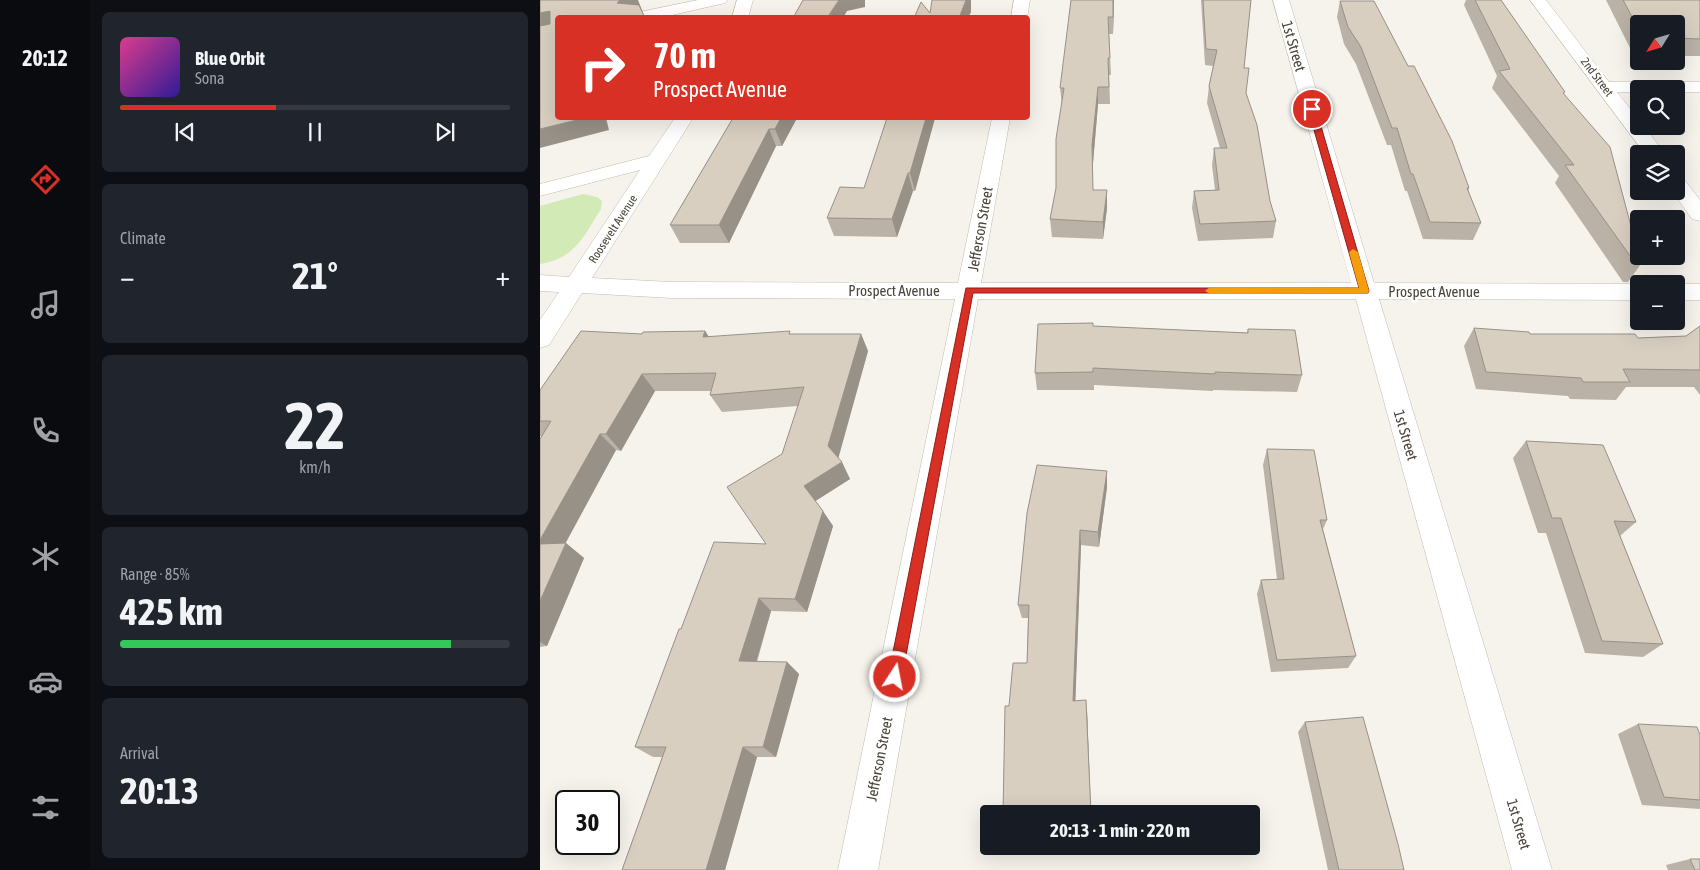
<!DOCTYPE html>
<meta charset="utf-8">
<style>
:root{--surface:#171b24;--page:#20242c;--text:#f1f3f6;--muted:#9ea1a6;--line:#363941;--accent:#d93025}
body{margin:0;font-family:"Asap Condensed",sans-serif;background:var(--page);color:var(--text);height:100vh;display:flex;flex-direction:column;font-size:19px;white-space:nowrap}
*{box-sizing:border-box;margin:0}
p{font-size:16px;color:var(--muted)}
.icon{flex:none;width:28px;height:28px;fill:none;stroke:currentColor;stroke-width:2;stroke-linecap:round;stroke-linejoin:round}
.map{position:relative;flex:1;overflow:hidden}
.sheet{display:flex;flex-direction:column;gap:12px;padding:12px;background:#0d0f14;width:450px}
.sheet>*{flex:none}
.guide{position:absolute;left:15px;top:15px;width:475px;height:105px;border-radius:5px;box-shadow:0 5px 20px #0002;background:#d93025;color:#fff;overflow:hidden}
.needle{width:32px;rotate:233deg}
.tools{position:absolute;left:1090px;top:15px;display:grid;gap:10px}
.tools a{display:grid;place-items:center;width:55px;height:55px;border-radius:5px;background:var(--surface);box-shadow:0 5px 20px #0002;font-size:25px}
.speed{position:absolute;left:15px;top:790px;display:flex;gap:10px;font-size:25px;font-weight:700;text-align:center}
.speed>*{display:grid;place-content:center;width:65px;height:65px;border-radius:50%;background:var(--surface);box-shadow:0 5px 20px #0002;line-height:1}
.speed .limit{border:2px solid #111;border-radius:8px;background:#fff;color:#111}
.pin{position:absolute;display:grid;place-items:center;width:42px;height:42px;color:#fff;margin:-21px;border:2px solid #fff;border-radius:50%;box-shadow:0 1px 5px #0007}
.me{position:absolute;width:55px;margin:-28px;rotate:11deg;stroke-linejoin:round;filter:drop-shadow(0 0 4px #0008)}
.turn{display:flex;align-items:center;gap:18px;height:105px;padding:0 15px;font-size:22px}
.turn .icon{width:65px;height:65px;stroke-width:2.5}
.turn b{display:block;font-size:35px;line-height:42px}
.big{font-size:38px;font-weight:700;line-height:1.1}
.sheet .tile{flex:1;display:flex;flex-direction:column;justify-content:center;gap:8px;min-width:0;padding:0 18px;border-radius:8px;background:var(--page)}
.sheet .dial{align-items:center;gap:0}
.dial b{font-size:65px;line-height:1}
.song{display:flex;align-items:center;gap:15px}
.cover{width:60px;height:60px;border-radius:8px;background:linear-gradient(135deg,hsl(330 70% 55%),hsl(250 70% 35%))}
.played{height:5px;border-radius:2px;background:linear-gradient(90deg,var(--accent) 40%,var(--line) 40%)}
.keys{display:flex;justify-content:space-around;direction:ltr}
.heat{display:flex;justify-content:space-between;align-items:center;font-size:28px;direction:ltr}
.charge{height:8px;border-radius:4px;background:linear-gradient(90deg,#34c759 85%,var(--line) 0)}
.trip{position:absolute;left:440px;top:805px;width:280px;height:50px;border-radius:5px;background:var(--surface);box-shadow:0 5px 20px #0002;font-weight:700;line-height:50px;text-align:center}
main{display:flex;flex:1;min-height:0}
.dock{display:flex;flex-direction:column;width:90px;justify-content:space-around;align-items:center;background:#090b0e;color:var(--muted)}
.dock .icon{width:35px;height:35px}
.dock .current{color:var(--accent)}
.dock b{font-size:22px;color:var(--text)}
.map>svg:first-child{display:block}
</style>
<main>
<nav class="dock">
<b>20:12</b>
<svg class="icon current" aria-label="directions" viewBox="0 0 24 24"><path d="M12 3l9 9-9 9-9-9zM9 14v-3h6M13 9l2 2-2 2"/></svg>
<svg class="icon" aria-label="music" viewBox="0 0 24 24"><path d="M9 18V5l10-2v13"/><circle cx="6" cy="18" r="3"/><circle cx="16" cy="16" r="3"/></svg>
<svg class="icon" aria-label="phone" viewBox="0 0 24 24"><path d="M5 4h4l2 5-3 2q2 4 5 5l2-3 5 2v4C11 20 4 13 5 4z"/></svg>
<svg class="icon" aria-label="climate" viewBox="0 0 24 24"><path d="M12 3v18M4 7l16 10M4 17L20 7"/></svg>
<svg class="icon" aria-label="car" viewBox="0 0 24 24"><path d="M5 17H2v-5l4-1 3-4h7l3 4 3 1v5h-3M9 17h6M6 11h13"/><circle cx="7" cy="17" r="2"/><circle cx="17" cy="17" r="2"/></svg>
<svg class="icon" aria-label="filters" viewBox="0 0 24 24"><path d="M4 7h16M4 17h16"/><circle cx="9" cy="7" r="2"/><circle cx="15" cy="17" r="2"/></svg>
</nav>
<section class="sheet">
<div class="tile">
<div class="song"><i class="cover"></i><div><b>Blue Orbit</b><p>Sona</p></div></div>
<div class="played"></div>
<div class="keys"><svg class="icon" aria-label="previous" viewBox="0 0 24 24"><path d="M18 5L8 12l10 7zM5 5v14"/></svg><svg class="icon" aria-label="pause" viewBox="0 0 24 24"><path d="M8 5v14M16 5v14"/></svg><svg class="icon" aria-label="next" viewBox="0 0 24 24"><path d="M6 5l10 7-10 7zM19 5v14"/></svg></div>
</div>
<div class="tile"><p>Climate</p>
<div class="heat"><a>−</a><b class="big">21°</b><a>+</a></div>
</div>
<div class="tile dial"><b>22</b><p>km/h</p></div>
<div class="tile"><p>Range · 85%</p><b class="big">425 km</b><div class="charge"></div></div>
<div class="tile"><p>Arrival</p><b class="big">20:13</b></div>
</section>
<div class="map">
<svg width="1160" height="870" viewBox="0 0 1160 870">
<rect width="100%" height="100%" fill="#f6f3ec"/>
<path fill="#d2eab5" d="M43,194L57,197L62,201L61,209C43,237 36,258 0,264V206Z"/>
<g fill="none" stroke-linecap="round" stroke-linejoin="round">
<g stroke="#c2bbae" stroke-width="1">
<g id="minor">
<polygon points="158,0 188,0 185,3 119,18 87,18 89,15 95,13"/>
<polygon points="197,0 213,0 208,18 192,18"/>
<polygon points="474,0 490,0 487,18 471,18"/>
<polygon points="733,0 749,0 834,283 1099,284 1099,300 839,299 1012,870 972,870 816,299 438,299 338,870 298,870 415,299 132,298 42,293 9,345 0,348 0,320 19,292 0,291 0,275 29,277 100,170 0,196 0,184 109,156 135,118 153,118 52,278 132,282 418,283 452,118 470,118 441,283 811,283"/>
<polygon points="990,0 1006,0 1069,82 1160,82 1160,92 1136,92 1136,89 1099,89 1099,92 1077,92 1099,120 1099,126 1104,126 1125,154 1105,154"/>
<polygon points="1136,176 1143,178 1160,200 1160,221 1152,219 1132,191 1136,191"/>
<rect x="1136" y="284" width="24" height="16"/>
</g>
</g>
<use href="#minor" fill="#fff" fill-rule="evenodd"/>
</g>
<g fill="#bab2a6">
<polygon points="574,0 573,34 569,34 571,75 569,75 570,104 558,104 553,163 553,190 567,208 563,239 512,237 510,219 516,188 522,105 520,88"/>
<polygon points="661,0 711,0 704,68 706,93 730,201 736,221 733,238 658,241 652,208 654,191 675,190 672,165 674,148 680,148 667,103 669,86 673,66 665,65"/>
<polygon points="926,0 961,0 1024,94 1101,264 1088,282 1083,282 1015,183 1019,176 952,88 957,76 924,5"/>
<polygon points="1066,0 1160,0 1160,56 1136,56 1136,24 1099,24 1099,53 1092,52"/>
<polygon points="800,1 929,188 928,192 941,223 933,240 883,239 867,191 865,191 851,145 847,145 816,64 804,44 797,17"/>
<polygon points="193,118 257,118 242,146 236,146 189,243 140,243 130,225"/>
<polygon points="395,118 375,191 373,191 357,237 294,236 287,218 324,188"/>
<polygon points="553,326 707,333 708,329 762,375 757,392 673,390 673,391 554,385 554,390 497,390 495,373"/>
<polygon points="1160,326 1160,395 1154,387 1086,387 1076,400 1030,399 1028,396 936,389 924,346 934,328 990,334 1098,338 1146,336"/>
<polygon points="165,331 169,337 252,334 321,334 328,351 298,458 310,479 275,501 293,526 267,612 231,611 217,662 247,662 259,674 236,757 217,757 185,870 82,870 122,757 113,757 95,747 141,629 226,544 242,454 258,406 182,412 170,395 171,391 115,391 81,451 76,450 25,543 44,558 7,646 0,647 0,439 1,436 0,436 0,390 102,334"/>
<polygon points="986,441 1096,522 1080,536 1123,644 1103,657 1045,653 1006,533 998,533 973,458"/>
<polygon points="727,449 787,520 783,529 816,656 808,668 731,672 717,594 721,580 737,579 723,465"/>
<polygon points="567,471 567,487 559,547 541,545 535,701 547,711 551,814 463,814 469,706 487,663 488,618 482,618 478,605"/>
<polygon points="765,722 864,870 788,870 758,732"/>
<polygon points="1098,724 1160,735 1160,809 1102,805 1078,734"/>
<polygon points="1150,859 1160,870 1128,870 1126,865"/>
</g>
<g fill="#979187">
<polygon points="80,0 98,0 105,18 77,3"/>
<polygon points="299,0 325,0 325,7 307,11 303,18 287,18"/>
<polygon points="426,0 431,0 431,12 428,18 419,18"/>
<polygon points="573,0 574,0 573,34"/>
<polygon points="10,11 18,24 0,31 0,13"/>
<polygon points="558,87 558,104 553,163 552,145"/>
<polygon points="45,118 66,118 69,130 0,148 0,129"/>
<polygon points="241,118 257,118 242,146 235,129"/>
<polygon points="386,118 395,118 375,191 370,173"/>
<polygon points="229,129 236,146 189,243 179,225"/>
<polygon points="368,173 373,191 357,237 352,219"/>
<polygon points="567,190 567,208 563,239 563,222"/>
<polygon points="165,331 176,348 163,337"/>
<polygon points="321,334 328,351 297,463 288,446"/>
<polygon points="102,374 115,391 81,451 66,434"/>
<polygon points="60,434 76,450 17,559 0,546 0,540"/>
<polygon points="302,462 310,479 274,502 264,486"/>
<polygon points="567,471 567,487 559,547 558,532"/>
<polygon points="283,511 293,526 267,612 255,599"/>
<polygon points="540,530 541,545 535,712 533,701"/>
<polygon points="26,543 44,558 7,646 0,642 0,601"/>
<polygon points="219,598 231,611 213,673 199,661"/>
<polygon points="247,662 259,674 236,757 223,747"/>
<polygon points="546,700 547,711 551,814"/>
<polygon points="203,747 217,757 185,870 166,870"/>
</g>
<g fill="#d8cfc1" stroke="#979187">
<polygon points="0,0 80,0 77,3 99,5 105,18 18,18 18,118 45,118 0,129 0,26 10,24 10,11 0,13"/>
<polygon points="263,0 299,0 287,18 253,18"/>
<polygon points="392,0 426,0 419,18 374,18 381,2 390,13"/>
<polygon points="531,0 573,0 573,17 568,17 570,58 568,58 569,87 558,87 552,145 553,190 567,190 563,222 510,219 516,188 516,139 524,88 520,88"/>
<polygon points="663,0 711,0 704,68 709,68 706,93 717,125 730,201 736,221 660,224 654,191 679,190 674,148 687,148 669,86 677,50 666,49"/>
<polygon points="935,0 961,0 1025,92 1023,93 1070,147 1101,264 1096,264 1025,165 1034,165 959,71 970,69"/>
<polygon points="1083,0 1160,0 1160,39 1136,38 1136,24 1099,24 1099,30"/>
<polygon points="800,1 834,1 868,66 874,66 912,141 929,188 927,188 941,223 890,222 873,174 871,174 857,128 852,128 821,47 808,27"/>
<polygon points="193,118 241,118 235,129 229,129 179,225 130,225"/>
<polygon points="347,118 386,118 370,173 368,173 352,219 287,218 300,187 324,188"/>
<polygon points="553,323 553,326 708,333 708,329 755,330 762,375 675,372 675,374 553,368 553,372 495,373 498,324"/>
<polygon points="1160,326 1160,370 1083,369 1090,382 1043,382 1041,378 946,372 934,328 989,332 990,334 1095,334 1098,338 1146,336"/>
<polygon points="41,331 102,334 103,332 165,331 163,337 250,331 249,334 321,334 288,446 302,462 264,486 283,511 255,599 219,598 199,661 247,662 223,747 203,747 166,870 82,870 126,747 95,747 139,629 141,629 174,542 226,544 187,487 242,454 264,387 170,395 176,373 102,374 66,434 60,434 0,540 0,439 11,421 0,421 0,390"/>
<polygon points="986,441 1063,445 1096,522 1074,521 1123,644 1062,641 1021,518 1012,518"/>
<polygon points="727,449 774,450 787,520 780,520 816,656 737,660 721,580 744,579"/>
<polygon points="497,465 567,471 558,532 540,530 533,701 546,700 551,814 463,814 465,706 469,706 473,663 487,663 489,605 478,605 487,513"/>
<polygon points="26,543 0,601 0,544"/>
<polygon points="823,717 858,844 864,870 799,870 765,722"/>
<polygon points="1098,724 1157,727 1160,735 1160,800 1124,797"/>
<polygon points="1150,859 1160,859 1160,870 1155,870"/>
</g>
<polygon fill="#d93025" stroke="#8d1f18" points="772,107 776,109 829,291 828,293 433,293 362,677 360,682 355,684 350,682 348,677 426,288 819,288 768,109"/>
<polygon fill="#f59e0b" points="813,249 818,252 829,291 828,293 670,294 665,291 670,287 819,288 809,252"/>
<g text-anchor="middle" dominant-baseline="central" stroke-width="5" stroke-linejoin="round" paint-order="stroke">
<g font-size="12" fill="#4b4439" stroke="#fff">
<text transform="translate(1057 77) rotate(53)">2nd Street</text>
<text transform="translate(73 229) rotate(-57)">Roosevelt Avenue</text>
</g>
<g font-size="15" fill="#4b4439" stroke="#fff">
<text transform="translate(754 46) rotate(74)">1st Street</text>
<text transform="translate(440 229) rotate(-80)">Jefferson Street</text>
<text x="354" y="290">Prospect Avenue</text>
<text x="894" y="291">Prospect Avenue</text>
<text transform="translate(866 435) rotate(74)">1st Street</text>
<text transform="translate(339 759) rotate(-79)">Jefferson Street</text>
<text transform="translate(979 824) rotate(74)">1st Street</text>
</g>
</g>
</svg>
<div class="tools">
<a><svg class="needle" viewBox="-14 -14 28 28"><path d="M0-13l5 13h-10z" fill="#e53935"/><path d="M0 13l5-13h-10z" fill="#9ea1a6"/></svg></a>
<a><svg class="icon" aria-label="search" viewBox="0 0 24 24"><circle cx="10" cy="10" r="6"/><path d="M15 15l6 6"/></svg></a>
<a><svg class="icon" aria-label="layers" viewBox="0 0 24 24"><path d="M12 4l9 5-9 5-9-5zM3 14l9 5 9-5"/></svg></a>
<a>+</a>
<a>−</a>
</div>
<div class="speed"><div class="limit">30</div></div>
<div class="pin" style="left:772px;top:109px;background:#d93025"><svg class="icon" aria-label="arrive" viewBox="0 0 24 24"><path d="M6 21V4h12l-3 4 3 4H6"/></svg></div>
<svg class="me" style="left:355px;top:677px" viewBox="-20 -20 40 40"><circle r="17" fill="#d93025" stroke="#fff" stroke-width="3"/><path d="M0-11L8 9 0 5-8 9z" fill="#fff"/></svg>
<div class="trip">20:13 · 1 min · 220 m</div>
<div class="guide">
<div class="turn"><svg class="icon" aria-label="right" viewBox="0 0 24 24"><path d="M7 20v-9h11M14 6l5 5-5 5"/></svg><div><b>70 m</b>Prospect Avenue</div></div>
</div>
</div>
</main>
